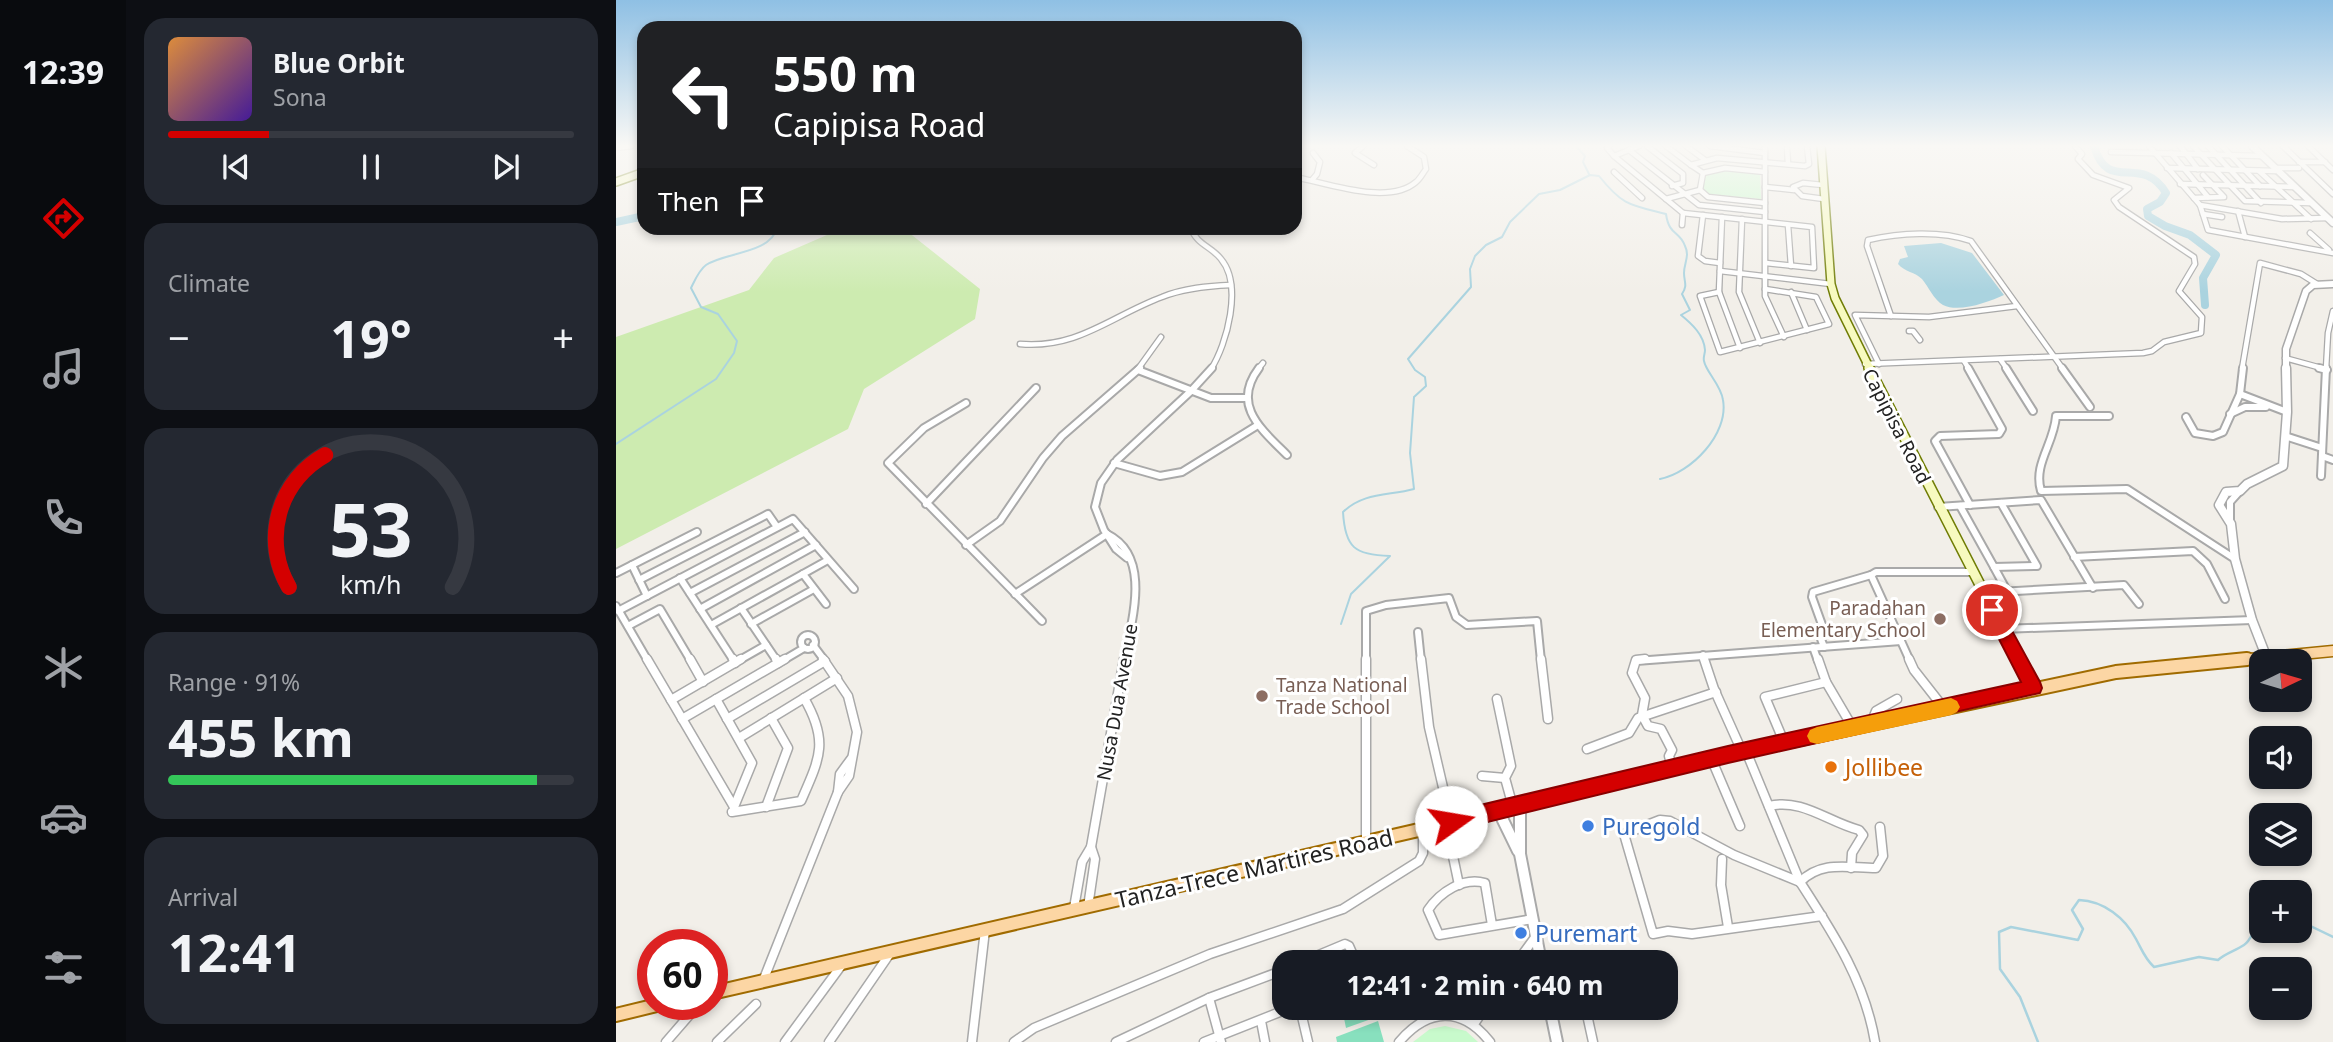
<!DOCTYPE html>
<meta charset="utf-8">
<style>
:root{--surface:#171b24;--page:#242831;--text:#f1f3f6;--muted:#9ea1a6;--line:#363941;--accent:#d40000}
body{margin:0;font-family:"Noto Sans",sans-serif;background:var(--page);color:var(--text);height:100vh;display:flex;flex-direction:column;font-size:26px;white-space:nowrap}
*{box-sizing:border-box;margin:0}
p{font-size:23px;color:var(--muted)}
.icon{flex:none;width:38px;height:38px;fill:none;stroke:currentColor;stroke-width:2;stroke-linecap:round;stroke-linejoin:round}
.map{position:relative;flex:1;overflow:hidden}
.details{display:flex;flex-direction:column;gap:18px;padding:18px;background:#0d0f14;width:490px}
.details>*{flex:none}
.top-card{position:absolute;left:21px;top:21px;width:665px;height:214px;border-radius:21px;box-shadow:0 4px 10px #0003;background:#202124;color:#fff;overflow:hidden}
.needle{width:46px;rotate:85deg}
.controls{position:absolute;left:1633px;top:649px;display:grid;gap:14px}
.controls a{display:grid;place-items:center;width:63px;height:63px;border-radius:14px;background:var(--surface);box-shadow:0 4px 10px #0003;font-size:35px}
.speed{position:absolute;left:21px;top:929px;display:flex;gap:14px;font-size:35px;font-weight:700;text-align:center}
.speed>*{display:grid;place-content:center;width:91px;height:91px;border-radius:50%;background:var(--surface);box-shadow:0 4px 10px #0003;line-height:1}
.speed .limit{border:10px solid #d22;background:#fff;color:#111}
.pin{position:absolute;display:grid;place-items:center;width:60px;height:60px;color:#fff;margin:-30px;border:4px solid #fff;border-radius:50%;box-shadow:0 2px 7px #0007}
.me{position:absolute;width:77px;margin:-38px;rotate:77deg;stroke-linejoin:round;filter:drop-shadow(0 0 5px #0008)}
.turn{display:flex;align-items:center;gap:24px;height:147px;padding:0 21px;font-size:32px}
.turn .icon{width:91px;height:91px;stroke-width:2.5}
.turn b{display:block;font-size:49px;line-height:60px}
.then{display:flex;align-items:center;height:66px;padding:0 21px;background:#0003;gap:14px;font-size:26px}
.big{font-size:52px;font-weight:700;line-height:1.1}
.details .card{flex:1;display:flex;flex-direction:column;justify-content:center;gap:10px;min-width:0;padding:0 24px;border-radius:21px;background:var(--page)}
.details .dial{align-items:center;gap:0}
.dial svg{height:182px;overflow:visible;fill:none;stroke:var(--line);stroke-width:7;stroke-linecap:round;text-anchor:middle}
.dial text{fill:var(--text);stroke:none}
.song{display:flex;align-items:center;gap:21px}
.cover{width:84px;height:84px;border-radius:10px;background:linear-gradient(135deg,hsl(30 70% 55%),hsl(260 70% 35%))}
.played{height:7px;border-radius:4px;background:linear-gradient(90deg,var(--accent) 25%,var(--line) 25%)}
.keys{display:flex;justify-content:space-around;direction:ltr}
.heat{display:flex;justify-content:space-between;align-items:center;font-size:38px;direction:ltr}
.charge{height:10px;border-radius:5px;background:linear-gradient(90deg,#34c759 91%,var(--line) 0)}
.trip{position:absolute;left:656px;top:950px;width:406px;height:70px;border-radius:21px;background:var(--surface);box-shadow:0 4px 10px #0003;font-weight:700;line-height:70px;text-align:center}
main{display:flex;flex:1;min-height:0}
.dock{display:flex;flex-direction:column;width:126px;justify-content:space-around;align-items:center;background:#090b0e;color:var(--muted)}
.dock .icon{width:49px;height:49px}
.dock .on{color:var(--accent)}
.dock b{font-size:32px;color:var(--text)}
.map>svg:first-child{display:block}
</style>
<main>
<nav class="dock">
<b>12:39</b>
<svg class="icon on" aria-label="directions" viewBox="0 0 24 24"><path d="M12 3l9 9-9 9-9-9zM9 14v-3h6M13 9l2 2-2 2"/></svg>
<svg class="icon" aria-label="music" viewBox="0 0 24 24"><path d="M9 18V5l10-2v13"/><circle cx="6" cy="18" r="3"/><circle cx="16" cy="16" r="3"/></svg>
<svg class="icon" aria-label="phone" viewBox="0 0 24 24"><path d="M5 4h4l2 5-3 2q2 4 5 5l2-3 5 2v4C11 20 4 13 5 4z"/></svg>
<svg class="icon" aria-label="climate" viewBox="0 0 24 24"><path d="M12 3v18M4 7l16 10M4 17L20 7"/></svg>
<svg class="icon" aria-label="car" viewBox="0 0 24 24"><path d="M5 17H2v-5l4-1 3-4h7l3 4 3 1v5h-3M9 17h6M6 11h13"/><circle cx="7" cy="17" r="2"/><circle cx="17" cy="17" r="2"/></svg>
<svg class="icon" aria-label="filters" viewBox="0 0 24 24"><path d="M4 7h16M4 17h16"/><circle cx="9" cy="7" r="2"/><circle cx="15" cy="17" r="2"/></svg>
</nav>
<section class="details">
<div class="card">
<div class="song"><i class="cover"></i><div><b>Blue Orbit</b><p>Sona</p></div></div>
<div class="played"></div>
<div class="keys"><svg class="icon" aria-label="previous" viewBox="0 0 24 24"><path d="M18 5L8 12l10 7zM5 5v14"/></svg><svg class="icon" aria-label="pause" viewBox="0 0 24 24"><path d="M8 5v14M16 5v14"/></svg><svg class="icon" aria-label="next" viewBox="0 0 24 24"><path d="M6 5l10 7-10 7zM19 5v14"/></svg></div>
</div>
<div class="card"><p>Climate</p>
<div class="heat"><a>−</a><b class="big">19°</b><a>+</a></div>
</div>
<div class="card dial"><svg viewBox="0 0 100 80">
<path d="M14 69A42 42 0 1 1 86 69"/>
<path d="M14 69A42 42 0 0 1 30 11" stroke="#d40000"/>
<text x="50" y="56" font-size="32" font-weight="700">53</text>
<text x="50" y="72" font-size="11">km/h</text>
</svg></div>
<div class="card"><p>Range · 91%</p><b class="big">455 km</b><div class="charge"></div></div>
<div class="card"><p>Arrival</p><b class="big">12:41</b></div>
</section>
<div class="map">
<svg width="1717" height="1042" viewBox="0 0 1717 1042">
<rect width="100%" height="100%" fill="#f2efe9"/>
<polygon fill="#cdebb0" points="227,228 287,228 364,289 359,319 248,389 232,429 0,549 0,337 133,290 158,258"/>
<g fill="#c8facc">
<polygon points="1108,169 1144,172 1145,199 1094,194 1087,191 1088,174"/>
<polygon points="829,1026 850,1031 862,1042 797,1042 814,1029"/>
</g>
<g fill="#88e0be">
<polygon points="726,1008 770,1008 772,1013 730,1028"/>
<polygon points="762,1021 768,1042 721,1042 720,1037"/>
</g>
<path fill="#aad3df" d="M1325,243L1356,253L1388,295C1373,302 1343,313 1327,305C1318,300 1312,286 1306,279C1299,272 1289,272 1282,264L1284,259L1292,257L1288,246Z"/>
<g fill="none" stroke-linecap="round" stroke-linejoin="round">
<g stroke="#aad3df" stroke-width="2">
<polyline points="960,146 969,156 967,162 973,174"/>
<polyline points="1663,146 1711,191"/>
<path d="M0,444L100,379L118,353L121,341L102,314L85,307L75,288C79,280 83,270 90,265C109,252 154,254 161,228"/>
<path d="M725,624L735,594L774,556C739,555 729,548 727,512C748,492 772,496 798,489L794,453L798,397L810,386L809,377L799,370L792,359L855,287L854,269L859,256L870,245L886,237L894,222L923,194L944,190L974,175L983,176C1007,206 1014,205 1050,214C1053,236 1064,231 1069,246C1074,256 1068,263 1068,273C1068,282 1072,285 1066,294L1074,310L1065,315C1076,324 1088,335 1089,350C1089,354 1087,357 1088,361C1090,372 1105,385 1107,400C1113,434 1075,473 1044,479"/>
</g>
<g stroke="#aad3df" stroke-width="2.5">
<polyline points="1684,921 1717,937"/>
<path d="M1422,1042L1404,997L1384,969L1383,932L1395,927L1462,940L1467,929L1456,910L1463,900C1488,901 1509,918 1520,939C1526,950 1529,959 1538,967L1583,957L1602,960C1610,953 1619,951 1628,945C1636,940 1637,928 1645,922"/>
</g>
<g stroke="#aad3df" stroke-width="8">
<path d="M1478,146C1492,195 1525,152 1550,193L1544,202L1531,209L1532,216L1549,226L1574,235L1600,255L1587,278L1589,305"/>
<polyline points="0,222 28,216"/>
</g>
<g stroke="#a9a9a9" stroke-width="7">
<g id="minor-far2">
<polyline points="747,146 739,153 758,165"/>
<polyline points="993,146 991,148 998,156 1067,213 1066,225"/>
<polyline points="1031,146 1067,174 1067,183 1056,186"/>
<polyline points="1050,146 1075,165"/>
<polyline points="1070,146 1089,160"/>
<polyline points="1094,146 1149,153"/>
<polyline points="1149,146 1149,296 1168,337"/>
<polyline points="1171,146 1172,164"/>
<polyline points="1533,146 1584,205 1592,230 1717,253"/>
<polyline points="1564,146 1582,169"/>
<polyline points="1577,146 1629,201 1694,203"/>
<polyline points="1592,146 1645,203"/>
<polyline points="1606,146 1644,186"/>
<polyline points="1667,146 1717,194"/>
<polyline points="1692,146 1717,170"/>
<polyline points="0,148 15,146"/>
<polyline points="1013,150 1083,205 1149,212"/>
<polyline points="1495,152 1646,156"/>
<polyline points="1555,153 1592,197"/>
<polyline points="998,156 1023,146"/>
<polyline points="1683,162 1709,162"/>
<polyline points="1551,168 1660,171"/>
<polyline points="1658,168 1683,168"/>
<polyline points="1643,171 1695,219"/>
<polyline points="998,172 1026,198"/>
<polyline points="1149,172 1109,168 1087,173 1075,165 1101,158 1189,166 1193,164 1191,146"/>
<polyline points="1087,173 1084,190 1092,197 1149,203"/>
<path d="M679,177C711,183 772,206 800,182C804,179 807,173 810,169L808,157L791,146"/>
<polyline points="696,180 701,174 704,162 697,153"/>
<polyline points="1564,184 1677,187"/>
<polyline points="1207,185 1187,183 1177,187 1186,196 1208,199"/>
<polyline points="1149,187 1178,190"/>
<polyline points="1578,198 1608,197 1587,175"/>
<polyline points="1050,199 1084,190"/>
<polyline points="1584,205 1666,219 1712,218"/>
<polyline points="1622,211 1629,237"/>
<polyline points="1067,213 1196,227 1198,268 1150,263"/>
<polyline points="1587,214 1606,217"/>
<polyline points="1087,215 1082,256 1089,261 1104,263"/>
<polyline points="1106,217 1103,292 1124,348"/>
<polyline points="1126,219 1123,292 1144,343"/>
<polyline points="1172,225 1175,266"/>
<path d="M575,228C580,244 596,247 605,259C627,285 611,344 595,369"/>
<polyline points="1694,233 1713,250"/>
<polyline points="1104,271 1215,284"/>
<polyline points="1103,292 1084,296 1104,352 1213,324 1200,297 1149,289"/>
<polyline points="1175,292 1191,330"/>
<path d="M1275,316L1251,246L1252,240C1283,233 1324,230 1355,241L1447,369"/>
<polyline points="1293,331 1297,331 1304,340"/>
<path d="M404,344C462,349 495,316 546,297C568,288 592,286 615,285"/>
<polyline points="1669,358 1709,369"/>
<polyline points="1384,359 1391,369"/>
<polyline points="1348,361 1353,369"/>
<polyline points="1249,364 1527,353 1536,351 1548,342 1585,333 1586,317 1563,291 1579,264 1578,257 1503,207 1498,200 1513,188 1477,175 1462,159 1466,154 1459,146"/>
<polyline points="1263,364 1239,315 1313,317 1401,306"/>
<polyline points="522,369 545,337"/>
<polyline points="642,369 647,363"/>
<polyline points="1626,369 1644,263 1685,274 1701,284"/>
<polyline points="1710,369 1712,333 1717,311"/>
</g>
</g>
<g stroke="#a9a9a9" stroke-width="10">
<g id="minor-far1">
<path d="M643,368C615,405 645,429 671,455"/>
<polyline points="1352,368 1386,429 1383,434 1324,436 1319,441 1354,505"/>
<polyline points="1390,368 1417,411"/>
<polyline points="1446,368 1474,407"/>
<polyline points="1703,368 1711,370"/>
<polyline points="522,370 595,398 630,398"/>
<polyline points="1624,394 1671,412"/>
<polyline points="350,403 308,428 272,463 426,621"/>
<polyline points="1614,414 1629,407 1650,407"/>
<path d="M1493,416H1440C1438,444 1417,464 1425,491L1511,489L1619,559"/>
<polyline points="1570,417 1579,433 1597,436 1607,432 1624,394 1627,368"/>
<polyline points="1669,436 1706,448"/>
<polyline points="1706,456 1717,460"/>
<polyline points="498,463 544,476 566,472 642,425"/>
<polyline points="1705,476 1710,368"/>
<polyline points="310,504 420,388"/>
<polyline points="1344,506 1378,567 1421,566 1385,503"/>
<polyline points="1322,507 1425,500 1477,588"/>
<polyline points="1614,519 1614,502 1623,492"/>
<path d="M491,534C537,557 515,622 508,661"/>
<polyline points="350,545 384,521 427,458 446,436 524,368"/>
<polyline points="1458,557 1577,551 1591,564 1609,599"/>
<polyline points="511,558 500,549 488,530 479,507 485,483 501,460 575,391 596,368"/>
<polyline points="16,565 31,596"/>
<polyline points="1378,567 1391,591"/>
<polyline points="0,573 81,532"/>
<polyline points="187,574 210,604"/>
<polyline points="64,578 118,661"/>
<polyline points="23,580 152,514 161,527"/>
<polyline points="1382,592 1508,585 1523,604"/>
<polyline points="74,593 189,532"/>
<polyline points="399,594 491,534"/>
<polyline points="0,606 32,661"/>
<polyline points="125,608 161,661"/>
<polyline points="84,609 200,545"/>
<polyline points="2,611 177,519 238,589"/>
<polyline points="135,624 198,589"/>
<polyline points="95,625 212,560"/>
<polyline points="12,626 44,609 75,661"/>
<polyline points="1386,629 1636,620"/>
<polyline points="802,632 805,661"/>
<circle cx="192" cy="642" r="7"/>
<polyline points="1285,641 1294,661"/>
<polyline points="197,645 209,661"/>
<polyline points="1197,647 1202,661"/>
<polyline points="1208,647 1205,639 1209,633 1196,597 1197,592 1255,575"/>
<polyline points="1087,655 1089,661"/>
<polyline points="122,661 150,645"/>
<polyline points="166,661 188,648"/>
<polyline points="750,661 750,611 770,605 833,598 840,617 851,625 921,621 925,661"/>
<polyline points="1020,661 1285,641 1255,575 1260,572 1356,572"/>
</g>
</g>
<g stroke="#a9a9a9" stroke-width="11">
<g id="minor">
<polyline points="31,659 118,807"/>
<polyline points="74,659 87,682"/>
<polyline points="117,659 119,663"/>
<polyline points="160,659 162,663"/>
<polyline points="750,659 750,842"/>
<polyline points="805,659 813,727 835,822"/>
<polyline points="925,659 932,719"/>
<polyline points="1029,659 1020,660 1016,673 1029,698 1026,715 1032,726 1045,729 1056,750 1053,756 1056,768"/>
<polyline points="1088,659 1098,689 1124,747 1130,751 1184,882"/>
<polyline points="1202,659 1210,682 1237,728"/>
<polyline points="1293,659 1298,670 1327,707"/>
<polyline points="100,699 136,763 118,807"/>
<polyline points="881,699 895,766 889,778 897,807"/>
<polyline points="55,700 125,659"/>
<polyline points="66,719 169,659"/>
<polyline points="111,719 209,661"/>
<polyline points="1255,723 1260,711 1281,699"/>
<polyline points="123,738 221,678"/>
<polyline points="1168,742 1149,697 1210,682"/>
<polyline points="971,749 1013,733 1022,718 1100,692"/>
<polyline points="1095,758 1124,826"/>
<polyline points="866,776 889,778"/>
<polyline points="222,792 224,774 235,759"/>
<path d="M1153,806C1186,798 1212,822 1243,830L1247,835L1236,853L1235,868"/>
<polyline points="150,807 172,748 155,718"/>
<path d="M116,812L185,801C204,758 213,741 188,698"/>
<polyline points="830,823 843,885"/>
<polyline points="1106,859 1105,885 1112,927"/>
<polyline points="1184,882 1118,855 1054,821 1044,820 1008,834 1037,934 1052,931 1076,934 1206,916"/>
<polyline points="472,907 479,859 475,847"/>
<polyline points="458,908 466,862 475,847 508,659"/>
<path d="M876,925L869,883C847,877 824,892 812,910L823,935L917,919"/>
<polyline points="686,962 729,944 733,946 740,962"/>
<polyline points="901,962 920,936"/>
<polyline points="147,981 222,792 233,776 241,732 232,696 207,659"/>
<polyline points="593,998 605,1042"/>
<polyline points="684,1008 692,1042"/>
<polyline points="645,1021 649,1042"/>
<polyline points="858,1024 869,1008"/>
<polyline points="50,1042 83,1004"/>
<polyline points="101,1042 140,1004"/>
<polyline points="169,1042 225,966"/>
<polyline points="213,1042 275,952"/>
<polyline points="356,1042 369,930"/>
<polyline points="398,1042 418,1028 594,954 727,909 803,861 807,853 807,829"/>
<polyline points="500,1042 593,998 668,970"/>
<polyline points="588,1042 674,1008"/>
<path d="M783,1042C812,1008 846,1006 874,1042"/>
<polyline points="977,1042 970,1010 981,1008"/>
<path d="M1259,1042C1249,981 1217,933 1184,882C1206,860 1232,868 1260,868L1267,856L1264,827"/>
</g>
</g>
<g stroke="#a9a9a9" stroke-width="9">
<g id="tertiary-far2">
<polyline points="1636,146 1717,223"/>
<polyline points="1670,369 1670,349 1690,291 1697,285 1717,284"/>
</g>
</g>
<g stroke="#a9a9a9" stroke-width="11">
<polyline id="tertiary-far1" points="1650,656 1636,620 1619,559 1615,524 1603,505 1610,492 1624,491 1631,484 1667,466 1671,412 1670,368"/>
</g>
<g stroke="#a9a9a9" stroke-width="14">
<g id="tertiary">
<polyline points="904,805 904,854 925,962"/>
<polyline points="882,810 902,851"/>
<polyline points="934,1008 941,1042"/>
</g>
</g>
<g stroke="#707d05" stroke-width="10">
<g id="secondary-far2">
<polyline points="1205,146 1215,284 1219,298 1254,369"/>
<polyline points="0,182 28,172"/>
</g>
</g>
<g stroke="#707d05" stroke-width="12">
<polyline id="secondary-far1" points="1253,368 1403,661"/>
</g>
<g stroke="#707d05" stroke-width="15">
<polyline id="secondary" points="1402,659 1417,688"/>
</g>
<g stroke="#a06b00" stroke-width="13">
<polyline id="primary-far1" points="1613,661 1717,651"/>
</g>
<g stroke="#a06b00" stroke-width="16">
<g id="primary">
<polyline points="96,993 807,829 1095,758 1500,672 1631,659"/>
<polyline points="0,1015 45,1004"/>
</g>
</g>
<use href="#minor-far2" stroke="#fff" stroke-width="4.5"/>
<use href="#minor-far1" stroke="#fff" stroke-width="6"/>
<use href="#minor" stroke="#fff" stroke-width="8"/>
<use href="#tertiary-far2" stroke="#fff" stroke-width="6"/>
<use href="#tertiary-far1" stroke="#fff" stroke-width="8"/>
<use href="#tertiary" stroke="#fff" stroke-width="10"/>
<use href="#secondary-far2" stroke="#f7fabf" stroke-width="7"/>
<use href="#secondary-far1" stroke="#f7fabf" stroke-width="9"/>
<use href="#secondary" stroke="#f7fabf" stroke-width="11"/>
<use href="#primary-far1" stroke="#fcd6a4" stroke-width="10"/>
<use href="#primary" stroke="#fcd6a4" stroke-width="12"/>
</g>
<linearGradient id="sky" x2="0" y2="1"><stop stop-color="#8fc0e4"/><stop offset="0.5" stop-color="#f9f8f5"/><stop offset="1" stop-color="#f9f8f5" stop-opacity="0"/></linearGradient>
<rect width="1717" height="292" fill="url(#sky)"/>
<polygon fill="#d40000" stroke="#8a0000" stroke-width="2" points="1376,603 1382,605 1424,682 1426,688 1424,693 1112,763 835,831 828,829 825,822 828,815 835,812 1112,746 1405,682 1368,610 1370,605"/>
<polygon fill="#f59e0b" points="1335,698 1341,701 1344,707 1341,712 1335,715 1201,744 1194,742 1191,736 1194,730 1201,727"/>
<g fill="#8d6e63" stroke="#fff" stroke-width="2.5">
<circle cx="1324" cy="619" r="7"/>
<circle cx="646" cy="696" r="7"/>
</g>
<circle fill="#e8710a" stroke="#fff" stroke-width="2.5" cx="1215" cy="767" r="7"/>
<g fill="#3f7fe0" stroke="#fff" stroke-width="2.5">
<circle cx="972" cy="826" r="7"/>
<circle cx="905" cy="933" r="7"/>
</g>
<g text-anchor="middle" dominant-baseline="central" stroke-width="6" stroke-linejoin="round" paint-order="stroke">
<g font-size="19" fill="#222" stroke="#fff">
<text transform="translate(1281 426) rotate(63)">Capipisa Road</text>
<text transform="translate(501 702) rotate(-80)">Nusa Dua Avenue</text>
</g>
<g font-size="19" fill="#785e54" stroke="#fff" text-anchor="end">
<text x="1310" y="608">Paradahan<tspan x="1310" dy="22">Elementary School</tspan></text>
<text x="660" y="685" text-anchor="start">Tanza National<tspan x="660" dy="22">Trade School</tspan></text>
</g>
<g font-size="23" fill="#c56008" stroke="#fff" text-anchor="start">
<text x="1229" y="767">Jollibee</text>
</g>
<g font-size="23" fill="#366cbe" stroke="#fff" text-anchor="start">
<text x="986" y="826">Puregold</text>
<text x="919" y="933">Puremart</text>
</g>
<g font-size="23" fill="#222" stroke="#fff">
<text transform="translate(638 868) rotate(-13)">Tanza-Trece Martires Road</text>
</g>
</g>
</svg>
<div class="controls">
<a><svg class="needle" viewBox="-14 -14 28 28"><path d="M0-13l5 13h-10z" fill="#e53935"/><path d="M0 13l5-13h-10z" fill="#9ea1a6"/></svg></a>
<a><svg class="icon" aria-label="sound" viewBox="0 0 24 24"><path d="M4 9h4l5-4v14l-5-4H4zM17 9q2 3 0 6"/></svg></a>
<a><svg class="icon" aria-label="layers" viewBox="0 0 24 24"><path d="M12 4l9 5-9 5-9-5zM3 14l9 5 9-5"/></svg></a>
<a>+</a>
<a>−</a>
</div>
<div class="speed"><div class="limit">60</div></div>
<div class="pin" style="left:1376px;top:610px;background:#d93025"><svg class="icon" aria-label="arrive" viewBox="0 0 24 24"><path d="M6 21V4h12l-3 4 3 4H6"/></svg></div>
<svg class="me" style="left:835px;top:822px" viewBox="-20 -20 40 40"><circle r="19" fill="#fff"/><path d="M0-13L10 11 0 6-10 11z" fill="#d40000"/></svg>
<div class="trip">12:41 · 2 min · 640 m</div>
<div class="top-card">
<div class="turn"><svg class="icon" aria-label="left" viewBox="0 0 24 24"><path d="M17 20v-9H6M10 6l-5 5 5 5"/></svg><div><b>550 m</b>Capipisa Road</div></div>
<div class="then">Then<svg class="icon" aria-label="arrive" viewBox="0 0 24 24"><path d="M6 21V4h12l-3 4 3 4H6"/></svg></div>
</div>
</div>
</main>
